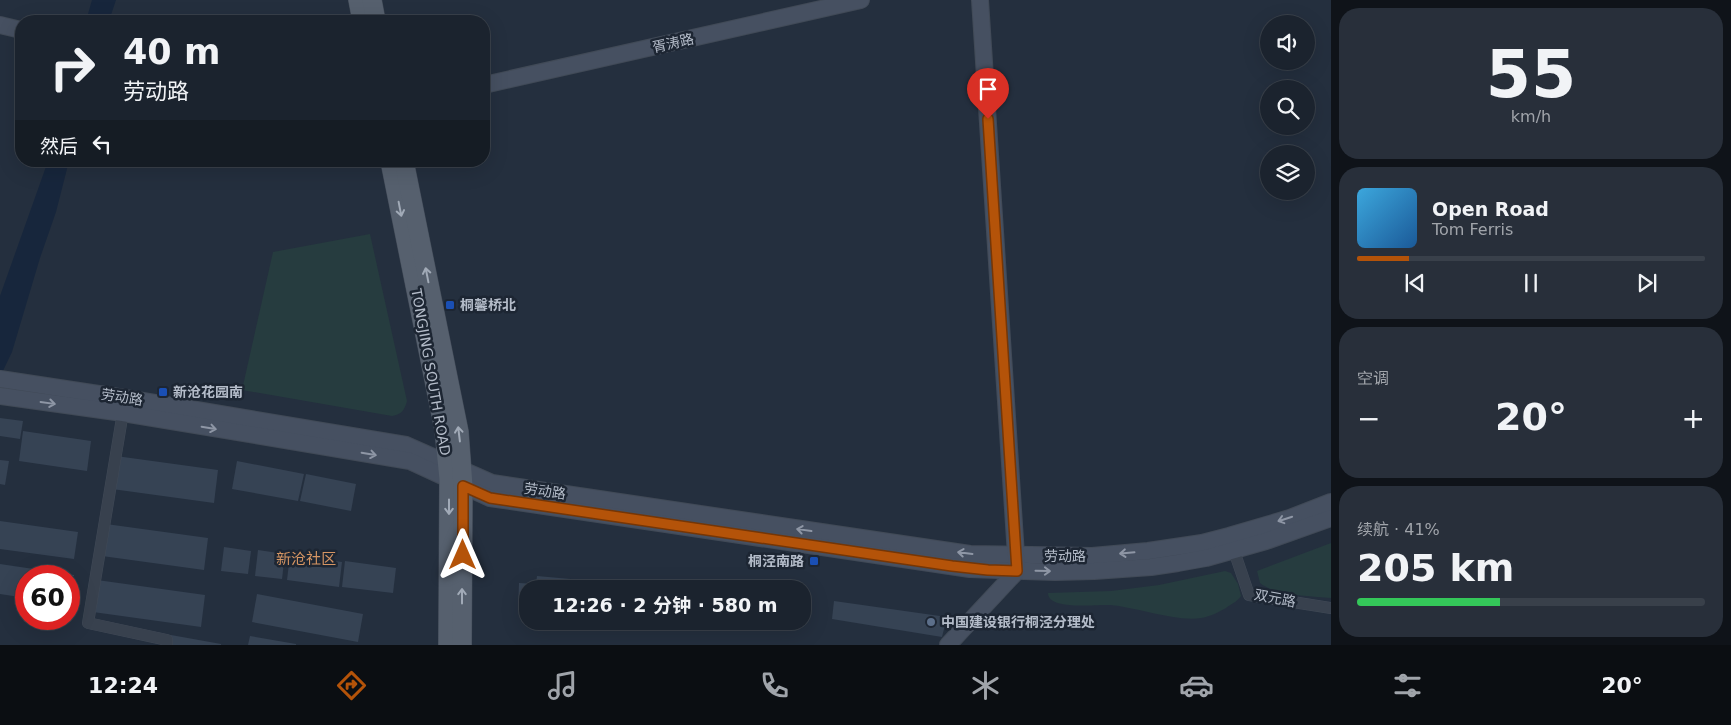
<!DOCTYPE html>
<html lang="zh">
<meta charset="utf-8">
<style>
:root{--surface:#1b232e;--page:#282f3a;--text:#f1f3f6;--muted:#a0a4aa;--line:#39404a;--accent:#b45309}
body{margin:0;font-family:"DejaVu Sans","Noto Sans SC",sans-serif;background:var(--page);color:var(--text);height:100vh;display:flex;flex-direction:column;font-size:19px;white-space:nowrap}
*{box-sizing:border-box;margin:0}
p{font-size:16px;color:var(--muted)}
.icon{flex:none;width:28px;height:28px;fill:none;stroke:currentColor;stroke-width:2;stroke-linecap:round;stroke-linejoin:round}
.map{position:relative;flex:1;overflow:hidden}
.sheet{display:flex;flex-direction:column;gap:8px;padding:8px;background:#0f1319;width:400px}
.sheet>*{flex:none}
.guide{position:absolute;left:15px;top:15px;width:475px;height:152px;border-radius:20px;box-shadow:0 5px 20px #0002,0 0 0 1px var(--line);background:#1b232e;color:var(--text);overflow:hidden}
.buttons{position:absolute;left:1260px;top:15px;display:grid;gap:10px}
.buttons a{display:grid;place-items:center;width:55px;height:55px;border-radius:50%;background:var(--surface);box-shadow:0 5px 20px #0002,0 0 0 1px var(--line);font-size:25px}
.speed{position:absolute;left:15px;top:565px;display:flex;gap:10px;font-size:25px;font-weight:700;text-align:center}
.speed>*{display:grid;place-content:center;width:65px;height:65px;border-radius:50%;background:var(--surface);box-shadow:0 5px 20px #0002,0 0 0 1px var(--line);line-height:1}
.speed .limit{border:8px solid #d22;background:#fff;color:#111}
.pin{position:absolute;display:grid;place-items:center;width:42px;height:42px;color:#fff;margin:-51px -21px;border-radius:50% 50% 50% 0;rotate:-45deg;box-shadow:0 0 5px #0007}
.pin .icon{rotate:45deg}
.me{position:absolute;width:55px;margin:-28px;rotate:0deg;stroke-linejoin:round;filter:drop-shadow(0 0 4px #0008)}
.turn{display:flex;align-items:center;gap:18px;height:105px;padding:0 25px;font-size:22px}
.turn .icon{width:65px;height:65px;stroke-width:2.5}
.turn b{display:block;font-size:35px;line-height:42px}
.then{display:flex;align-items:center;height:48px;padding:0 25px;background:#0003;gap:10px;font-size:19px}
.big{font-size:38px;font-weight:700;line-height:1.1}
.sheet .widget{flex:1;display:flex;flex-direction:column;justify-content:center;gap:8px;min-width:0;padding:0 18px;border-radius:20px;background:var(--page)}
.sheet .dial{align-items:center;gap:0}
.dial b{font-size:65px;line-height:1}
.song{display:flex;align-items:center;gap:15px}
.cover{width:60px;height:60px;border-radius:8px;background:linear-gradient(135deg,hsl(200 70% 55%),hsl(210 70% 35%))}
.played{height:5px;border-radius:2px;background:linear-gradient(90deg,var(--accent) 15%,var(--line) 15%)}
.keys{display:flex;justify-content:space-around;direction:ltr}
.heat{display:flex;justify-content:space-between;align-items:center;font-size:28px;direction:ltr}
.charge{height:8px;border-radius:4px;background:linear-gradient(90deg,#34c759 41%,var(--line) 0)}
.trip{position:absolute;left:519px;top:580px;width:292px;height:50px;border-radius:20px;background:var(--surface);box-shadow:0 5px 20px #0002,0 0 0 1px var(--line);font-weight:700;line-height:50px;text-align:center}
.tabs{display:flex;height:80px;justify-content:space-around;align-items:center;background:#0b0e12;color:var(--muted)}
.tabs .icon{width:35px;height:35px}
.tabs .active{color:var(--accent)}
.tabs b{font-size:22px;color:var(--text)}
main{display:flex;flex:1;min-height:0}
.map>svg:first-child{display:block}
</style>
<main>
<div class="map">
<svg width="1331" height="645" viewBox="0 0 1331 645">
<rect width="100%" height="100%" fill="#242f3e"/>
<g fill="#263c3f">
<path d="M370,234L407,401C404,411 402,414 392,416L242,390L273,252Z"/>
<path d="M1331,543V598C1311,596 1276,596 1260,583L1257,571Z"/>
<path d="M1225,571L1231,573L1238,584L1241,596C1237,602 1231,604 1226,608C1219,612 1209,617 1201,618C1176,622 1136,607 1110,605C1096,604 1048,611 1048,593L1111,591L1159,585Z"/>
</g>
<g fill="#17263c">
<polygon points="92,0 116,0 109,21 86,21"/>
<polygon points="48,161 69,161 56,212 40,258 12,352 0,377 0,296"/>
</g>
<g fill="#364354">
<polygon points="0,418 23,421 20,439 0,436"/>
<polygon points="23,431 91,441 87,471 19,461"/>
<polygon points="116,456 218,470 214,503 112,489"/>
<polygon points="0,460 9,461 5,485 0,484"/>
<polygon points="237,461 304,474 298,501 232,489"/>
<polygon points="306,474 356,484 351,511 300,501"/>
<polygon points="0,521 78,532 74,559 0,549"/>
<polygon points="106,524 208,538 204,570 102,556"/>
<polygon points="224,547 251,551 248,574 221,571"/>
<polygon points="258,550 285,554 282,579 255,576"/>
<polygon points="290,555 342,562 339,587 287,580"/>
<polygon points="345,561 396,568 393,593 342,587"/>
<polygon points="0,564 74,575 74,576 72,576 70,590 69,576 26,576 26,598 0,594"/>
<polygon points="537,576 660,587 660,589 528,589 528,610 518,610 519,583 536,584"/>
<polygon points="97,580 205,595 201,627 93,612"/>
<polygon points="257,594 363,614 358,642 252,622"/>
<polygon points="834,601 947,617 942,637 832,619"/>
<polygon points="171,635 221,644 221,645 169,645"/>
<polygon points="250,636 296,644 296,645 248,645"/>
</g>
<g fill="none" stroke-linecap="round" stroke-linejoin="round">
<g stroke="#414a57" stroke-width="12">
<g id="street">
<polyline points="124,406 88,623 167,640 167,645"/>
<polyline points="1232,545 1249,595 1331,608"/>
</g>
</g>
<g stroke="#414a57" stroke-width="18">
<g id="secondary">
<polyline points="0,25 21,30"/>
<polyline points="484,85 861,0"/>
<polyline points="0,379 125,398 406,445 492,483 970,554 1092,556 1148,551 1202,543 1229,536 1290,518 1331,502"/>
<polyline points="0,396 123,413 410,461 490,498 970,569 1055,572 1094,571 1151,567 1178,563 1206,558 1266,541 1331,518"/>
<polyline points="948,645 1017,571 980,0"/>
</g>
</g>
<g stroke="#414a57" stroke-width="20">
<g id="primary">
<polyline points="358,0 362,21"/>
<polyline points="372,0 376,21"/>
<polyline points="390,161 444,429 449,479 448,645"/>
<polyline points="404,161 459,432 463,486 462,645"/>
</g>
</g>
<use href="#street" stroke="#38414e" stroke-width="11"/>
<use href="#secondary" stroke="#465061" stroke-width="16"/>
<use href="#primary" stroke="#56606e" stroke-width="19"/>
</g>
<defs><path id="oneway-shaft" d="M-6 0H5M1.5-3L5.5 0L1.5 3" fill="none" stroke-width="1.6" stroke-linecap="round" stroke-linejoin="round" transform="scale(1.25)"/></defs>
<g stroke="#a1aab7">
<use href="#oneway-shaft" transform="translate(400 209) rotate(79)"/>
<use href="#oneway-shaft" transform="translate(427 275) rotate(-101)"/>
<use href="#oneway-shaft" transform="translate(459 434) rotate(-97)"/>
<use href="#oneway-shaft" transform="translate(449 507) rotate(90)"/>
<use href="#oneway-shaft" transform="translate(462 596) rotate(-90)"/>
</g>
<g stroke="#8e96a5">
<use href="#oneway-shaft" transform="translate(48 403) rotate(8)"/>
<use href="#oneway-shaft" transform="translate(209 428) rotate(10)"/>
<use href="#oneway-shaft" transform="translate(369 454) rotate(10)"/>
<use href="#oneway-shaft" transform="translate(1285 519) rotate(162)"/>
<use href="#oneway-shaft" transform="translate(804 530) rotate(-172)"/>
<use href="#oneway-shaft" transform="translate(965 553) rotate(-173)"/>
<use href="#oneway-shaft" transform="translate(1127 553) rotate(175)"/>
<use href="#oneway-shaft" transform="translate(1043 571) rotate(1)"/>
</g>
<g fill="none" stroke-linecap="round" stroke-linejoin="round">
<g stroke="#753606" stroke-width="12">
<polyline id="route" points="463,555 463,486 490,498 952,566 988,570 1017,571 988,119"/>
</g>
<use href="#route" stroke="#b45309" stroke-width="9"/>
</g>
<g fill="#1a4fb4" stroke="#1d2633" stroke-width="2">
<rect x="445" y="300" width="10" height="10" rx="2.5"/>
<rect x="158" y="387" width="10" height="10" rx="2.5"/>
<rect x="809" y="556" width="10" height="10" rx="2.5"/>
</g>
<circle fill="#5c6f8a" stroke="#1d2633" stroke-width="2" cx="931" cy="622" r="5"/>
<g text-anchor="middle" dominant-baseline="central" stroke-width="5" stroke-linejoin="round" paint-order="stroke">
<g font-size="14" fill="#b4bcc9" stroke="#1d2633">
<text transform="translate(673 43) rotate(-13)">胥涛路</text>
<text transform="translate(431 372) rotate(80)">TONGJING SOUTH ROAD</text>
<text transform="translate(122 397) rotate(9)">劳动路</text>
<text transform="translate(545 491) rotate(8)">劳动路</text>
<text x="1065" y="556">劳动路</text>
<text transform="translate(1275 598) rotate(11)">双元路</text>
</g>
<g font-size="14" font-weight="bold" fill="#b4bcc9" stroke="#1d2633" text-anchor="start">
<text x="460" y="305">桐馨桥北</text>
<text x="173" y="392">新沧花园南</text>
<text x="804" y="561" text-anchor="end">桐泾南路</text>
<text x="941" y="622">中国建设银行桐泾分理处</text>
</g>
<g font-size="15" fill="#d59563" stroke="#1d2633">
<text x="306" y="559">新沧社区</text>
</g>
</g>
</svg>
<div class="buttons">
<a><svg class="icon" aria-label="sound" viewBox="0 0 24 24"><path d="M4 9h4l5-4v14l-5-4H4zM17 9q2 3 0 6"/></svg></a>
<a><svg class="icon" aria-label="search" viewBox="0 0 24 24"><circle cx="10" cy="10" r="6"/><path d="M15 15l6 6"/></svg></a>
<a><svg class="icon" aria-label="layers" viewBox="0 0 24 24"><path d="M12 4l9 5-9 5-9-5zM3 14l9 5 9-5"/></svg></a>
</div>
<div class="speed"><div class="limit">60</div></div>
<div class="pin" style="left:988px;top:119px;background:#d93025"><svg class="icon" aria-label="arrive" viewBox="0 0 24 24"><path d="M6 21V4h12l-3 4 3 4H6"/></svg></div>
<svg class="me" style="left:463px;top:555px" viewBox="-20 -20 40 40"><path d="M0-17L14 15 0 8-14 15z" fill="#b45309" stroke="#fff" stroke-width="4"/></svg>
<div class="trip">12:26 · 2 分钟 · 580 m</div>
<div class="guide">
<div class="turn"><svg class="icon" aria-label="right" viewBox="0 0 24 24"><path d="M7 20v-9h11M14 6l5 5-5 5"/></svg><div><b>40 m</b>劳动路</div></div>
<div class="then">然后<svg class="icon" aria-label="left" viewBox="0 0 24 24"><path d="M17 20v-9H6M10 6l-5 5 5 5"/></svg></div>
</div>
</div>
<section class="sheet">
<div class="widget dial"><b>55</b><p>km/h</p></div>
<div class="widget">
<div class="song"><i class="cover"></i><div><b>Open Road</b><p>Tom Ferris</p></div></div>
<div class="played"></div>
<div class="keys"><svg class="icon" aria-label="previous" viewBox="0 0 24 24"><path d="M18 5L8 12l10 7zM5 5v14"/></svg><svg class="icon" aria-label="pause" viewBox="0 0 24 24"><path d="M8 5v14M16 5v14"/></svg><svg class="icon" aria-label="next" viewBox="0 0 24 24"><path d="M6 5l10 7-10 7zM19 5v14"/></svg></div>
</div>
<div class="widget"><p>空调</p>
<div class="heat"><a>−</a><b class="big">20°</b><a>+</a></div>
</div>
<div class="widget"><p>续航 · 41%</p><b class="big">205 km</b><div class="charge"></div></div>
</section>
</main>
<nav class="tabs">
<b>12:24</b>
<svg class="icon active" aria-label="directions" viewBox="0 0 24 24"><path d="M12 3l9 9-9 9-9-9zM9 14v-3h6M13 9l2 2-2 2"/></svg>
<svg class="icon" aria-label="music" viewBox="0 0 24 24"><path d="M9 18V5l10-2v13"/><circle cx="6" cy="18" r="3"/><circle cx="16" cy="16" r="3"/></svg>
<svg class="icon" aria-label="phone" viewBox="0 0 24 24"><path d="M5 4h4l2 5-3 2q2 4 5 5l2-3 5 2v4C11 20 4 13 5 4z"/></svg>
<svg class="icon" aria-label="climate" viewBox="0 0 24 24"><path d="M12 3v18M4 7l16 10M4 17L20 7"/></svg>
<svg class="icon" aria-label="car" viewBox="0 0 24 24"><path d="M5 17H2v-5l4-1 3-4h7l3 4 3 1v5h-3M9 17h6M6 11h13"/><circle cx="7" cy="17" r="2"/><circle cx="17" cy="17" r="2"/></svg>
<svg class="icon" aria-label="filters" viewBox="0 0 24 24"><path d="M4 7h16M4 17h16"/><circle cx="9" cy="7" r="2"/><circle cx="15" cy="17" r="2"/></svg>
<b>20°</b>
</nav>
